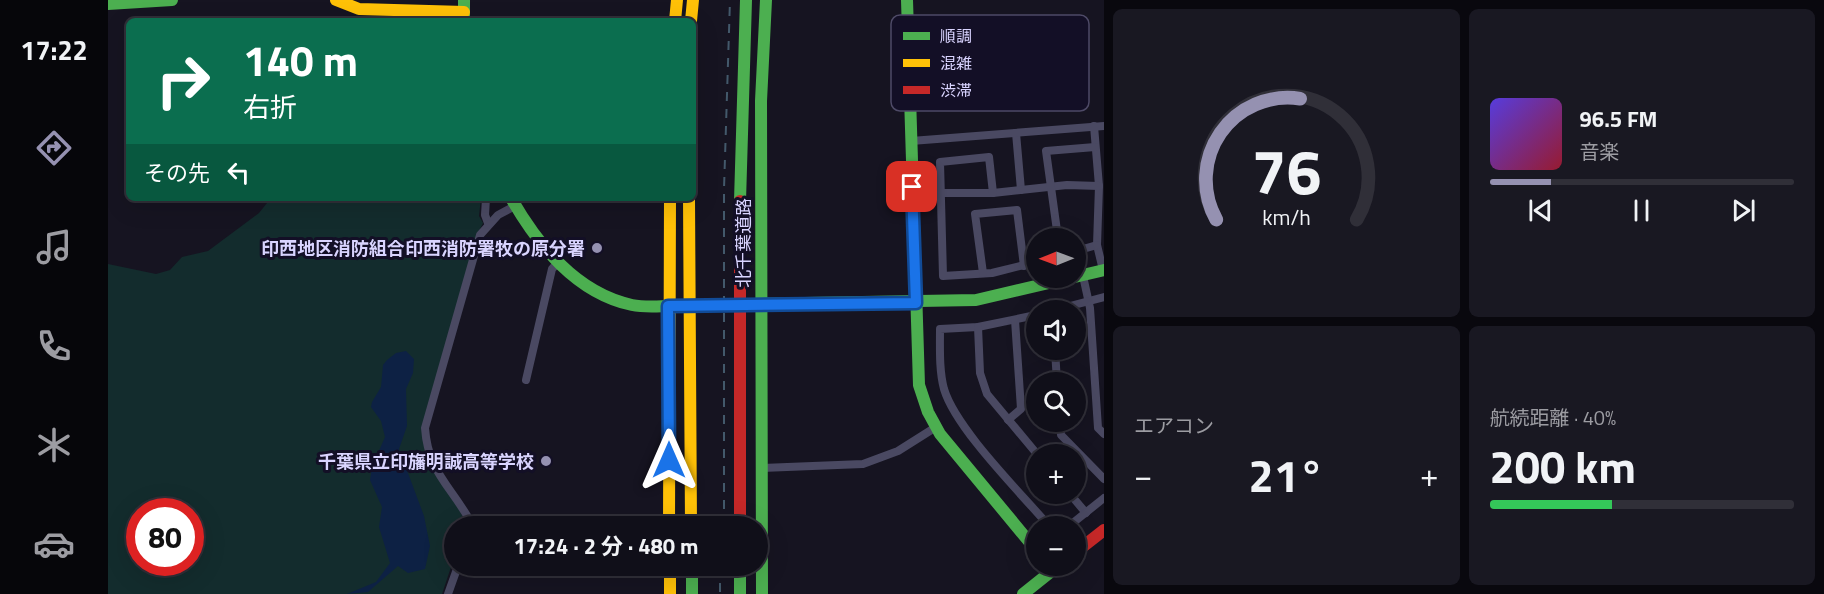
<!DOCTYPE html>
<html lang="ja">
<meta charset="utf-8">
<style>
:root{--surface:#100f19;--page:#191822;--text:#f1f3f6;--muted:#9c9ca2;--line:#302f38;--accent:#9591b1}
body{margin:0;font-family:"Titillium Web","Noto Sans JP",sans-serif;background:var(--page);color:var(--text);height:100vh;display:flex;flex-direction:column;font-size:22px;white-space:nowrap}
*{box-sizing:border-box;margin:0}
p{font-size:20px;color:var(--muted)}
.icon{flex:none;width:33px;height:33px;fill:none;stroke:currentColor;stroke-width:2;stroke-linecap:round;stroke-linejoin:round}
.map{position:relative;flex:1;overflow:hidden}
.sheet{display:flex;flex-direction:column;gap:9px;padding:9px;background:#09080e;width:720px}
.sheet>*{flex:none}
.guide{position:absolute;left:18px;top:18px;width:570px;height:183px;border-radius:9px;box-shadow:0 6px 24px #0002,0 0 0 2px var(--line);background:#0b6e4f;color:#fff;overflow:hidden}
.needle{width:39px;rotate:269deg}
.tools{position:absolute;left:918px;top:228px;display:grid;gap:12px}
.tools a{display:grid;place-items:center;width:60px;height:60px;border-radius:50%;background:var(--surface);box-shadow:0 6px 24px #0002,0 0 0 2px var(--line);font-size:30px}
.speed{position:absolute;left:18px;top:498px;display:flex;gap:12px;font-size:30px;font-weight:700;text-align:center}
.speed>*{display:grid;place-content:center;width:78px;height:78px;border-radius:50%;background:var(--surface);box-shadow:0 6px 24px #0002,0 0 0 2px var(--line);line-height:1}
.speed .limit{border:9px solid #d22;background:#fff;color:#111}
.pin{position:absolute;display:grid;place-items:center;width:51px;height:51px;color:#fff;margin:-26px;border-radius:12px;box-shadow:0 3px 9px #0006}
.me{position:absolute;width:66px;margin:-33px;rotate:0deg;stroke-linejoin:round;filter:drop-shadow(0 0 4px #0008)}
.turn{display:flex;align-items:center;gap:21px;height:126px;padding:0 18px;font-size:27px}
.turn .icon{width:78px;height:78px;stroke-width:2.5}
.turn b{display:block;font-size:42px;line-height:51px}
.then{display:flex;align-items:center;height:57px;padding:0 18px;background:#0003;gap:12px;font-size:22px}
.big{font-size:45px;font-weight:700;line-height:1.1}
.sheet .card{flex:1;display:flex;flex-direction:column;justify-content:center;gap:9px;min-width:0;padding:0 21px;border-radius:9px;background:var(--page)}
.sheet .dial{align-items:center;gap:0}
.dial svg{height:156px;overflow:visible;fill:none;stroke:var(--line);stroke-width:7;stroke-linecap:round;text-anchor:middle}
.dial text{fill:var(--text);stroke:none}
.song{display:flex;align-items:center;gap:18px}
.cover{width:72px;height:72px;border-radius:9px;background:linear-gradient(135deg,hsl(250 70% 55%),hsl(350 70% 35%))}
.played{height:6px;border-radius:3px;background:linear-gradient(90deg,var(--accent) 20%,var(--line) 20%)}
.keys{display:flex;justify-content:space-around;direction:ltr}
.heat{display:flex;justify-content:space-between;align-items:center;font-size:33px;direction:ltr}
.charge{height:9px;border-radius:4px;background:linear-gradient(90deg,#34c759 40%,var(--line) 0)}
.sheet .tiles{flex:1;display:grid;gap:9px;grid-template-columns:repeat(2,1fr)}
.trip{position:absolute;left:336px;top:516px;width:324px;height:60px;border-radius:30px;background:var(--surface);box-shadow:0 6px 24px #0002,0 0 0 2px var(--line);font-weight:700;line-height:60px;text-align:center}
main{display:flex;flex:1;min-height:0}
.menu{display:flex;flex-direction:column;width:108px;justify-content:space-around;align-items:center;background:#06060a;color:var(--muted)}
.menu .icon{width:42px;height:42px}
.menu .active{color:var(--accent)}
.menu b{font-size:27px;color:var(--text)}
.map>svg:first-child{display:block}
</style>
<main>
<nav class="menu">
<b>17:22</b>
<svg class="icon active" aria-label="directions" viewBox="0 0 24 24"><path d="M12 3l9 9-9 9-9-9zM9 14v-3h6M13 9l2 2-2 2"/></svg>
<svg class="icon" aria-label="music" viewBox="0 0 24 24"><path d="M9 18V5l10-2v13"/><circle cx="6" cy="18" r="3"/><circle cx="16" cy="16" r="3"/></svg>
<svg class="icon" aria-label="phone" viewBox="0 0 24 24"><path d="M5 4h4l2 5-3 2q2 4 5 5l2-3 5 2v4C11 20 4 13 5 4z"/></svg>
<svg class="icon" aria-label="climate" viewBox="0 0 24 24"><path d="M12 3v18M4 7l16 10M4 17L20 7"/></svg>
<svg class="icon" aria-label="car" viewBox="0 0 24 24"><path d="M5 17H2v-5l4-1 3-4h7l3 4 3 1v5h-3M9 17h6M6 11h13"/><circle cx="7" cy="17" r="2"/><circle cx="17" cy="17" r="2"/></svg>
</nav>
<div class="map">
<svg width="996" height="594" viewBox="0 0 996 594">
<rect width="100%" height="100%" fill="#161421"/>
<path fill="#132c2d" fill-rule="evenodd" d="M163,198H373L371,216L375,223L368,237L315,432C314,478 357,495 355,526H346V558L334,594H0V264L48,274L62,270L74,257L100,251L151,213ZM32,512H82V562H32Z"/>
<polygon fill="#0d2144" points="298,351 306,359 305,373 298,389 299,426 291,449 316,516 322,546 317,569 300,573 290,566 260,592 239,594 268,582 282,563 271,527 274,507 262,480 264,467 277,437 273,421 263,407 264,402 273,387 275,365 279,360 288,353"/>
<g fill="none" stroke-linecap="round" stroke-linejoin="round">
<g stroke="#4a4962" stroke-width="8">
<polyline points="986,126 991,186 989,245 995,270"/>
<polyline points="908,133 913,190"/>
<polyline points="803,141 996,126"/>
<polyline points="832,193 885,193 959,185 991,186"/>
<polyline points="885,193 881,157 832,162 835,276 884,273 928,262"/>
<polyline points="378,198 377,215 380,223"/>
<polyline points="950,238 938,151 987,147"/>
<polyline points="968,251 989,245"/>
<polyline points="875,273 867,214 909,210 916,266"/>
<polyline points="975,276 982,308 990,428 996,434"/>
<polyline points="947,310 996,297"/>
<path d="M928,315L870,327L832,329C832,349 831,370 836,389C848,429 912,492 941,526"/>
<polyline points="870,327 872,373 879,394 929,454"/>
<polyline points="947,350 949,382"/>
<polyline points="418,380 444,269 451,261"/>
<polyline points="900,420 913,409 907,320"/>
<polyline points="952,422 953,435 996,479"/>
<polyline points="653,468 755,464 790,451 828,427"/>
<polyline points="962,494 978,513"/>
<path d="M360,526L361,519C341,484 320,471 317,428L372,235L390,215L407,206"/>
<polyline points="961,526 996,498"/>
<polyline points="340,594 350,566"/>
</g>
<g stroke="#4caf50" stroke-width="12">
<polyline points="356,0 356,21"/>
<polyline points="799,0 811,385 820,412 832,434 928,550"/>
<polyline points="0,4 64,0"/>
<path d="M403,198C430,245 468,293 524,305C538,308 552,306 566,306"/>
<polyline points="632,201 638,0"/>
<polyline points="647,304 868,300 996,270"/>
<polyline points="584,566 584,594"/>
<polyline points="632,566 632,594"/>
<polyline points="654,594 653,101 658,0"/>
<polyline points="915,594 950,566"/>
</g>
<g stroke="#ffc107" stroke-width="12">
<polyline points="228,0 251,9 356,12"/>
<polyline points="567,21 569,0"/>
<polyline points="583,21 585,0"/>
<polyline points="581,198 583,526"/>
<polyline points="561,526 562,198"/>
<polyline points="562,566 562,594"/>
</g>
<g stroke="#c62828" stroke-width="12">
<polyline points="632,201 632,526"/>
<polyline points="968,552 996,530"/>
</g>
<g stroke="#43596b" stroke-width="2" stroke-dasharray="9 8" stroke-linecap="butt">
<polyline points="616,526 616,189 622,0"/>
<polyline points="612,566 612,594"/>
</g>
<polyline stroke="#ffc107" stroke-width="12" points="566,306 645,304"/>
</g>
<g fill="none" stroke-linecap="round" stroke-linejoin="round">
<g stroke="#114b97" stroke-width="15">
<polyline id="route" points="561,460 560,306 808,303 804,187"/>
</g>
<use href="#route" stroke="#1a73e8" stroke-width="10"/>
</g>
<g fill="#9591b1" stroke="#130f26" stroke-width="2">
<circle cx="489" cy="248" r="6"/>
<circle cx="438" cy="461" r="6"/>
</g>
<g text-anchor="middle" dominant-baseline="central" stroke-width="6" stroke-linejoin="round" paint-order="stroke">
<g font-size="18" fill="#d9d4ff" stroke="#130f26">
<text transform="translate(635 243) rotate(-90)">北千葉道路</text>
</g>
<g font-size="18" font-weight="bold" fill="#d9d4ff" stroke="#130f26" text-anchor="end">
<text x="477" y="248">印西地区消防組合印西消防署牧の原分署</text>
<text x="426" y="461">千葉県立印旛明誠高等学校</text>
</g>
</g>
<rect x="783" y="15" width="198" height="96" rx="9" fill="#130f26" stroke="#4e4a67" stroke-width="1.5"/>
<rect x="795" y="32" width="27" height="8" fill="#4caf50"/>
<rect x="795" y="59" width="27" height="8" fill="#ffc107"/>
<rect x="795" y="86" width="27" height="8" fill="#c62828"/>
<g font-size="16" fill="#d9d4ff">
<text x="832" y="42">順調</text>
<text x="832" y="69">混雑</text>
<text x="832" y="96">渋滞</text>
</g>
</svg>
<div class="tools">
<a><svg class="needle" viewBox="-14 -14 28 28"><path d="M0-13l5 13h-10z" fill="#e53935"/><path d="M0 13l5-13h-10z" fill="#9c9ca2"/></svg></a>
<a><svg class="icon" aria-label="sound" viewBox="0 0 24 24"><path d="M4 9h4l5-4v14l-5-4H4zM17 9q2 3 0 6"/></svg></a>
<a><svg class="icon" aria-label="search" viewBox="0 0 24 24"><circle cx="10" cy="10" r="6"/><path d="M15 15l6 6"/></svg></a>
<a>+</a>
<a>−</a>
</div>
<div class="speed"><div class="limit">80</div></div>
<div class="pin" style="left:804px;top:187px;background:#d93025"><svg class="icon" aria-label="arrive" viewBox="0 0 24 24"><path d="M6 21V4h12l-3 4 3 4H6"/></svg></div>
<svg class="me" style="left:561px;top:460px" viewBox="-20 -20 40 40"><path d="M0-17L14 15 0 8-14 15z" fill="#1a73e8" stroke="#fff" stroke-width="4"/></svg>
<div class="trip">17:24 · 2 分 · 480 m</div>
<div class="guide">
<div class="turn"><svg class="icon" aria-label="right" viewBox="0 0 24 24"><path d="M7 20v-9h11M14 6l5 5-5 5"/></svg><div><b>140 m</b>右折</div></div>
<div class="then">その先<svg class="icon" aria-label="left" viewBox="0 0 24 24"><path d="M17 20v-9H6M10 6l-5 5 5 5"/></svg></div>
</div>
</div>
<section class="sheet">
<div class="tiles">
<div class="card dial"><svg viewBox="0 0 100 80">
<path d="M14 69A42 42 0 1 1 86 69"/>
<path d="M14 69A42 42 0 0 1 57 7" stroke="#9591b1"/>
<text x="50" y="56" font-size="32" font-weight="700">76</text>
<text x="50" y="72" font-size="11">km/h</text>
</svg></div>
<div class="card">
<div class="song"><i class="cover"></i><div><b>96.5 FM</b><p>音楽</p></div></div>
<div class="played"></div>
<div class="keys"><svg class="icon" aria-label="previous" viewBox="0 0 24 24"><path d="M18 5L8 12l10 7zM5 5v14"/></svg><svg class="icon" aria-label="pause" viewBox="0 0 24 24"><path d="M8 5v14M16 5v14"/></svg><svg class="icon" aria-label="next" viewBox="0 0 24 24"><path d="M6 5l10 7-10 7zM19 5v14"/></svg></div>
</div>
<div class="card"><p>エアコン</p>
<div class="heat"><a>−</a><b class="big">21°</b><a>+</a></div>
</div>
<div class="card"><p>航続距離 · 40%</p><b class="big">200 km</b><div class="charge"></div></div>
</div>
</section>
</main>
